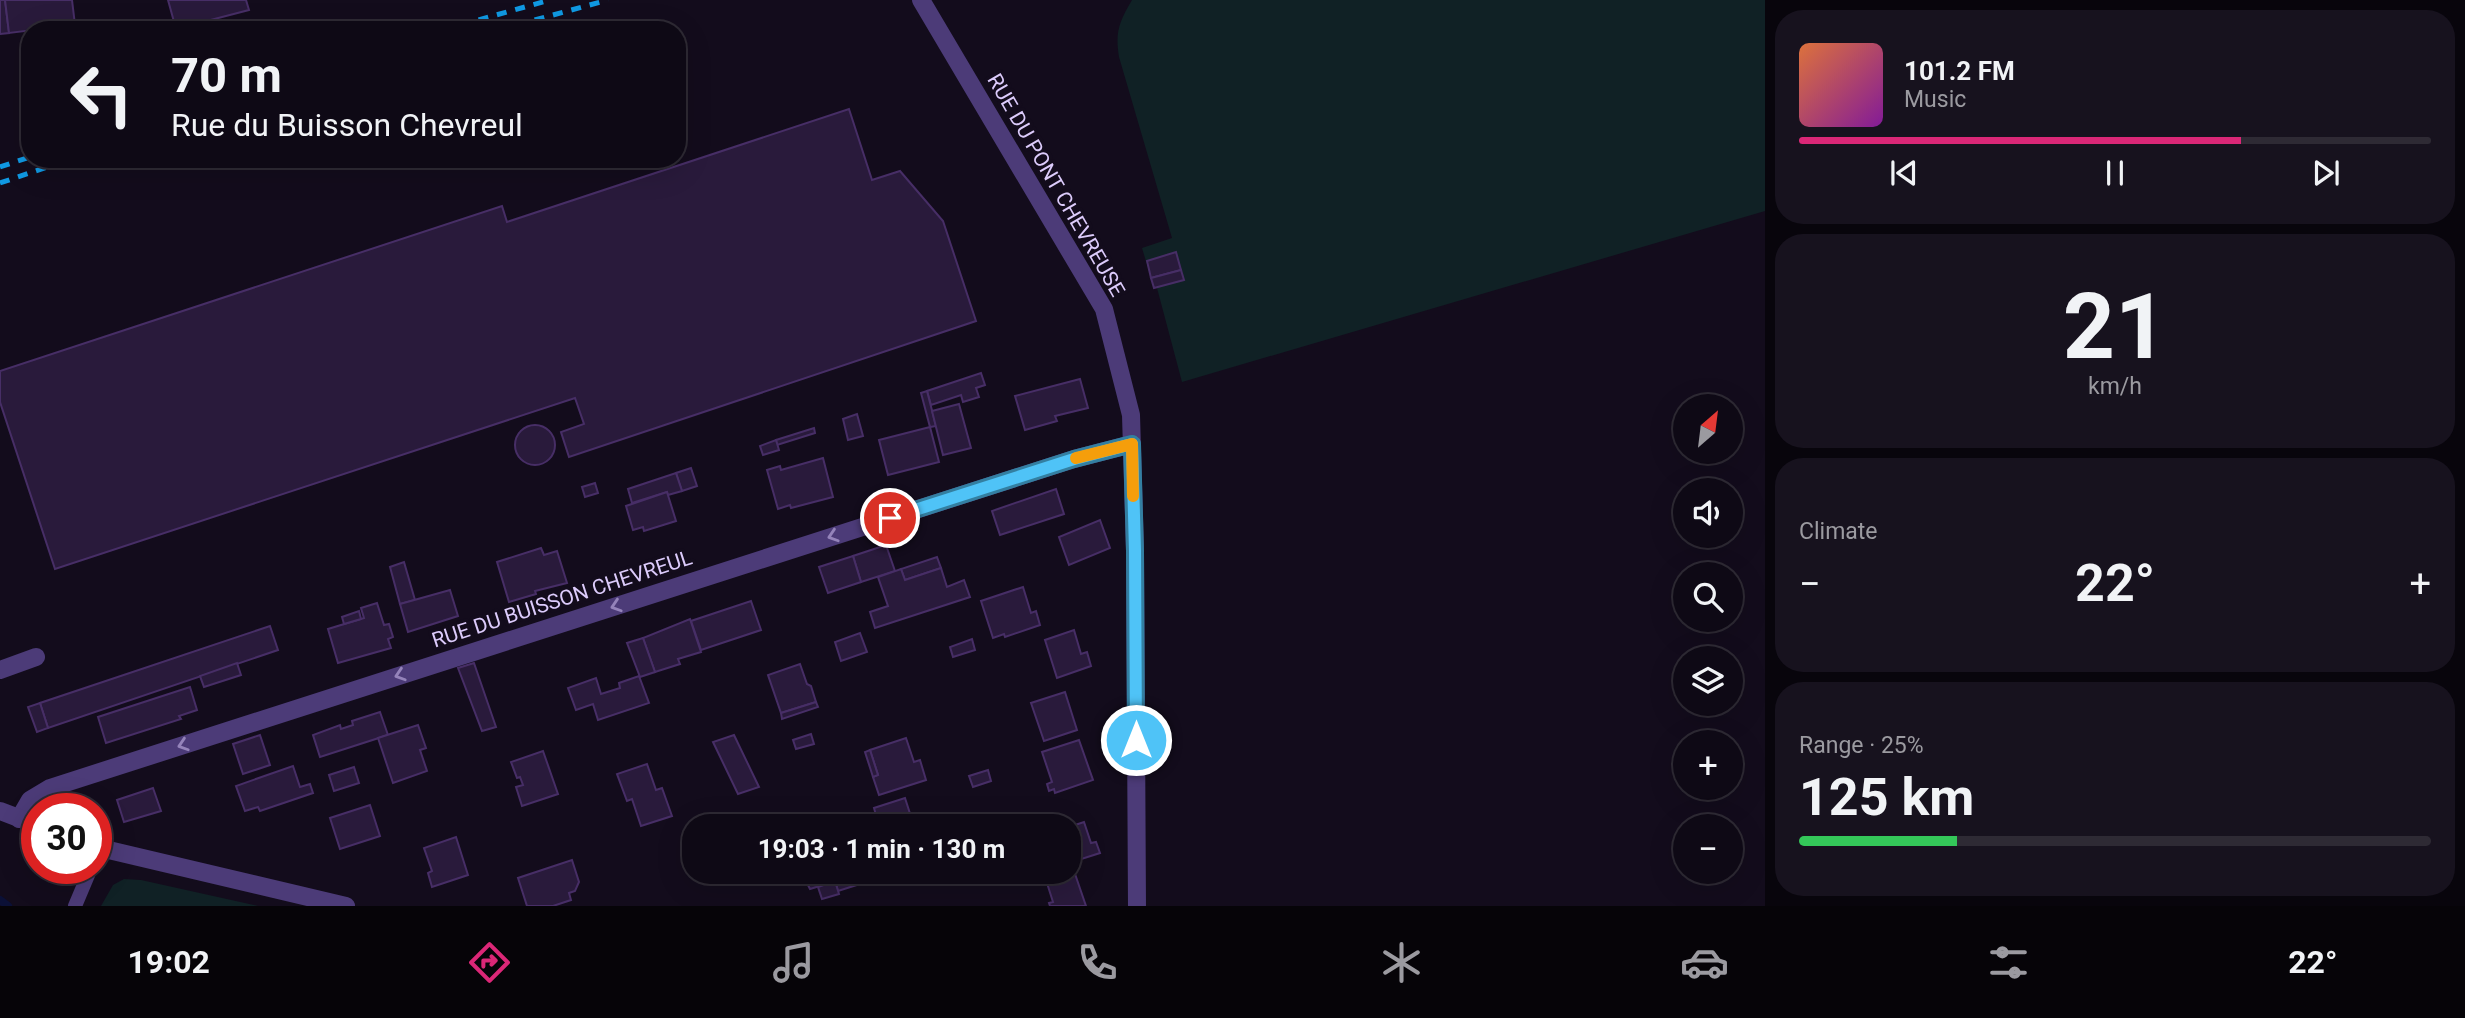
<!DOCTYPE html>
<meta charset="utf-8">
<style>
:root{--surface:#0e0915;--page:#17121e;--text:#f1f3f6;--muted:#9b9aa0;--line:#2e2a34;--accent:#db2777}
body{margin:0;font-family:Roboto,sans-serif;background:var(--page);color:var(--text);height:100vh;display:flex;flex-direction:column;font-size:26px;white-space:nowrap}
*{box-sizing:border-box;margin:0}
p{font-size:23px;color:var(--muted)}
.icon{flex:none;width:38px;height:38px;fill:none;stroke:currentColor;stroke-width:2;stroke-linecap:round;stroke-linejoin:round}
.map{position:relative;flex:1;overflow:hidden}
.panel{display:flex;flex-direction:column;gap:10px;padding:10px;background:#08050c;width:700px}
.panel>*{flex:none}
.banner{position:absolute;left:21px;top:21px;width:665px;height:147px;border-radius:28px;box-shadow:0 7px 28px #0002,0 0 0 2px var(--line);background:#0e0915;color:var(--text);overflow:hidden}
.needle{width:46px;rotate:28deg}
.tools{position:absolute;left:1673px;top:394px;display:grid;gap:14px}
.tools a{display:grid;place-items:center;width:70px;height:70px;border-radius:50%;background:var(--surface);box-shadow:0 7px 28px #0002,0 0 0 2px var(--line);font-size:35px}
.speed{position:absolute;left:21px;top:793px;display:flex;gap:14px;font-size:35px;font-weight:700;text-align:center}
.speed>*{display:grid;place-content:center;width:91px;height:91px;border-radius:50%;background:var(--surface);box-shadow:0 7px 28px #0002,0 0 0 2px var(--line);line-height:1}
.speed .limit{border:10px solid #d22;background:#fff;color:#111}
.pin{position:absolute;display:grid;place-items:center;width:60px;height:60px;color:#fff;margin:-30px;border:4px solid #fff;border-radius:50%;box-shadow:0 2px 7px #0007}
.me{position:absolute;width:77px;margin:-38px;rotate:0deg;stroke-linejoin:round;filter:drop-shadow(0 0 5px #0008)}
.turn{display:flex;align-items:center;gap:24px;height:147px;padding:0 35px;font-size:32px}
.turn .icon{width:91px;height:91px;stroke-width:2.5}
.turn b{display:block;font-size:49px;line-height:60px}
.big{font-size:52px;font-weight:700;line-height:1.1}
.panel .card{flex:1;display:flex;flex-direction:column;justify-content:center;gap:10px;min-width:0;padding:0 24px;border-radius:28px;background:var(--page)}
.panel .dial{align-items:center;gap:0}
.dial b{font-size:91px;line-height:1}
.song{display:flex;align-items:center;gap:21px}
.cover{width:84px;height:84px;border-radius:10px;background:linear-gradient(135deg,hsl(20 70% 55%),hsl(290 70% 35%))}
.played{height:7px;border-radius:4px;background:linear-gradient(90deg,var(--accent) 70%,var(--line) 70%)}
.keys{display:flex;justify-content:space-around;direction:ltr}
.heat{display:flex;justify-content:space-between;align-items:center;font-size:38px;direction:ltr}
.charge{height:10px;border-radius:5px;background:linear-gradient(90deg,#34c759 25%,var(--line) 0)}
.trip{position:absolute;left:682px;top:814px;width:399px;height:70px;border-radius:28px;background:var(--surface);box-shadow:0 7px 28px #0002,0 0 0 2px var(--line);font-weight:700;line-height:70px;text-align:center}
.tab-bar{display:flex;height:112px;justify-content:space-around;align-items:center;background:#060408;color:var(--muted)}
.tab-bar .icon{width:49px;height:49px}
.tab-bar .current{color:var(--accent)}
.tab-bar b{font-size:32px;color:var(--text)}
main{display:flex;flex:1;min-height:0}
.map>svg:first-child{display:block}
</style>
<main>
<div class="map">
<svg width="1765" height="906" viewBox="0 0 1765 906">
<rect width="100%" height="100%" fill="#130c1c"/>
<g fill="#102125">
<path d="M1132,0H1765V211L1182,382L1157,288H1154L1142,248L1172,238L1119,57C1115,32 1119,22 1132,0Z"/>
<polygon points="124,879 141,880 258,906 101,906 113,885"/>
</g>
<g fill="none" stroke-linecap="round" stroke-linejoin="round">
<polyline stroke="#0b1036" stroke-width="8" points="0,900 8,906"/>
</g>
<g fill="#291a3b" stroke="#472e66" stroke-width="2">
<polygon points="0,0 5,0 9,33 0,34"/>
<polygon points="5,0 72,0 75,25 9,33"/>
<polygon points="168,0 246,0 249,10 176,29"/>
<polygon points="849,109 872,180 900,171 943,221 976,321 569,457 561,432 584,424 575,398 55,569 0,402 0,371 502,206 507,222"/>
<polygon points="1176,252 1181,270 1151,278 1147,261"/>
<polygon points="1181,270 1184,280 1154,288 1151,278"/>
<polygon points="981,373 985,385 976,388 979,397 963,402 961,395 931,405 927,391"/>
<polygon points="1080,379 1088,408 1055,416 1057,421 1025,430 1015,396"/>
<polygon points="927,391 936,426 930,427 921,393"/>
<polygon points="959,404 971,448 943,455 932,411"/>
<polygon points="857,414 863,436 848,440 843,419"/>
<circle cx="535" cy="445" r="20"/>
<polygon points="930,427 939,462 888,475 879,440"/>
<polygon points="814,428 815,433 777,445 776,440"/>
<polygon points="776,440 779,450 763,455 760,446"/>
<polygon points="823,458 833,497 791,508 790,505 778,509 767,470 780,466 781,470"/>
<polygon points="691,468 697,486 682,491 676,473"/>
<polygon points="676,473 682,491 668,495 667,492 632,503 628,489"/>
<polygon points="595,483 598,493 585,497 582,487"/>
<polygon points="1056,489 1064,514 1000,535 992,511"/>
<polygon points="667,492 676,521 644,531 643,527 633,530 626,506"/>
<polygon points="1100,520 1110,548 1069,565 1059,537"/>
<polygon points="886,545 895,571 861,582 853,556"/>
<polygon points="541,548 544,555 557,551 567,583 535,591 536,594 509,602 497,562"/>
<polygon points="853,556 861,582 828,593 819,567"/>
<polygon points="937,557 941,568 905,580 901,569"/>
<polygon points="404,562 415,600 400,604 390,567"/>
<polygon points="941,568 947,587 964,580 970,597 875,628 870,612 888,606 878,577 901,569 905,580"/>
<polygon points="1023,587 1031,613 1036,611 1040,625 1005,637 1004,634 993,638 981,601"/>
<polygon points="450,590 458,616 408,632 400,604"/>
<polygon points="751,601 761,630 701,650 691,621"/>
<polygon points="377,603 384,625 389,624 393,637 388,639 391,648 338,663 328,629 364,618 361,608"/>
<polygon points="359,611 361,619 344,624 342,617"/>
<polygon points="690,619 701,652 678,659 680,664 655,672 643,638"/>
<polygon points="270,626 278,650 48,728 40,703"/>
<polygon points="1074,630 1081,654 1087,652 1091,666 1057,678 1045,640"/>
<polygon points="860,633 867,652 841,661 835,642"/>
<polygon points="643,638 655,672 640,677 627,643"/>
<polygon points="972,639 975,650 953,657 950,647"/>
<polygon points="237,663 241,675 204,687 200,676"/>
<polygon points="474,663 496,727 482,731 458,668"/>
<polygon points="800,664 807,684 811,686 816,702 781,713 768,675"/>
<polygon points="639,676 649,703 598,720 593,704 576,710 568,688 596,678 601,694 620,688 619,683"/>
<polygon points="190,687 197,710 179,716 181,719 106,743 98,717"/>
<polygon points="1065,692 1077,730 1044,741 1031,703"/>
<polygon points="816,702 818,707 782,719 781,713"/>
<polygon points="40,703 48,728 37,732 28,707"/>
<polygon points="380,712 388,735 320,757 313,735 340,725 341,729 353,725 352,721"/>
<polygon points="418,725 426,748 420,750 427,771 393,783 378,738"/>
<polygon points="811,734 814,744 796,749 793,740"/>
<polygon points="260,735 270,765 243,774 233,744"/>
<polygon points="734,735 759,787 738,794 713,742"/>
<polygon points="906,738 914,762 920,760 926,780 879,795 873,777 878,775 870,750"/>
<polygon points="1079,740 1093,780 1055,793 1054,789 1049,791 1047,784 1052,782 1042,752"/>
<polygon points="870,750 878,775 873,777 865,752"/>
<polygon points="543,751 558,794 522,806 516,787 523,785 520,777 517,778 511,762"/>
<polygon points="647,764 656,790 662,788 672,816 641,826 632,799 627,801 617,774"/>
<polygon points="293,766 300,787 310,784 313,793 260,811 258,807 245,811 236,786"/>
<polygon points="354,767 359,783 334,791 329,775"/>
<polygon points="988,770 991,781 973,787 969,776"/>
<polygon points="153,788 161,811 124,822 117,800"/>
<polygon points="905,798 914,826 879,826 874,808"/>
<polygon points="370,805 380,836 340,849 330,818"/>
<polygon points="1084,822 1091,843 1096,842 1100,853 1069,863 1069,827"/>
<polygon points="456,837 468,875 432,887 428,873 432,871 424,848"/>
<polygon points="572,860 579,882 575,891 569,893 571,900 553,906 527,906 518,878"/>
<polygon points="1074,871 1086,906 1050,906 1049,903 1053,902 1046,880"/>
<polygon points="829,872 833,882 810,889 805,879"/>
<polygon points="1007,872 1039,872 1039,873 1011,883"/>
<polygon points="860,873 863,883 838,891 835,881"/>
<polygon points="835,881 839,894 822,899 818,887"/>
</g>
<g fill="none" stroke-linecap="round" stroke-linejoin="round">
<polyline stroke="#4c3b78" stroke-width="14" points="75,906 91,868"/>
<g stroke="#4c3b78" stroke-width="18">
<polyline points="921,0 1104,309 1131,415 1135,551 1137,906"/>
<polyline points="0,670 36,657"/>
<polyline points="19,819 30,800 50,788 1074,459 1132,444"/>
</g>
<g stroke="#4c3b78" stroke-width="18">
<polyline points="0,811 37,825"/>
<polyline points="96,847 346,906"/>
</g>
<g stroke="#1099e3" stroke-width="5" stroke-dasharray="10 9" stroke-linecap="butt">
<polyline points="442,30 550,0"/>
<polyline points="498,30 608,0"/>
<polyline points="0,167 30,157"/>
<polyline points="0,183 71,159"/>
</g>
</g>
<defs><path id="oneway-chevron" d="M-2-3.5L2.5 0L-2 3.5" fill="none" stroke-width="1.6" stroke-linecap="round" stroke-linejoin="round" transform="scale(1.75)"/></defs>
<g stroke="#9483ba">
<use href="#oneway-chevron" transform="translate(833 536) rotate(162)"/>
<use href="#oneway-chevron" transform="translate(616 606) rotate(162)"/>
<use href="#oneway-chevron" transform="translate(400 675) rotate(162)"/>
<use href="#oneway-chevron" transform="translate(183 745) rotate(162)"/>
</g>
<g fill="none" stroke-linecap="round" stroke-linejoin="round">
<g stroke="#337fa1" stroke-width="18">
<polyline id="route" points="890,518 1074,459 1132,444 1135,551 1136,740"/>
</g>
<use href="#route" stroke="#4fc3f7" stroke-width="12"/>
<polyline stroke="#f59e0b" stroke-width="12" points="1076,458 1132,444 1133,496"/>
</g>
<g text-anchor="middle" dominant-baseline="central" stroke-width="7" stroke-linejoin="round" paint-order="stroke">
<g font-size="21" fill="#dccbfb" stroke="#130c1c">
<text transform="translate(1056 185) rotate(60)">RUE DU PONT CHEVREUSE</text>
<text transform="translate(562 599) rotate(-18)">RUE DU BUISSON CHEVREUL</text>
</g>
</g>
</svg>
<div class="tools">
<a><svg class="needle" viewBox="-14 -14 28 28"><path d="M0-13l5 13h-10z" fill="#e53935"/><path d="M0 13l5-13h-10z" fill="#9b9aa0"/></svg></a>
<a><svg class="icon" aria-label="sound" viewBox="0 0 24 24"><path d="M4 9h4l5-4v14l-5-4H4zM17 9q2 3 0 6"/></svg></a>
<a><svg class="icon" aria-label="search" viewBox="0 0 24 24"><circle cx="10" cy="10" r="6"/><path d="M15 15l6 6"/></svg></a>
<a><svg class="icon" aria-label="layers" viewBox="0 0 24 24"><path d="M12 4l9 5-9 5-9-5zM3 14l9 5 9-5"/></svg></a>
<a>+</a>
<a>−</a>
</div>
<div class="speed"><div class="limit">30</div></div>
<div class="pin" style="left:890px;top:518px;background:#d93025"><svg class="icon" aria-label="arrive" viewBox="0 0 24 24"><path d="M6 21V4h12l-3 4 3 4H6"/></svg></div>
<svg class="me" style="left:1136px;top:740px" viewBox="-20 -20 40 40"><circle r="17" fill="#4fc3f7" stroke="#fff" stroke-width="3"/><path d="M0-11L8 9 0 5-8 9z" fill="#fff"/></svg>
<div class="trip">19:03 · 1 min · 130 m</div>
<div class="banner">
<div class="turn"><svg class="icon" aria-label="left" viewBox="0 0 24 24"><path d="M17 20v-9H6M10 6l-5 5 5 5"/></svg><div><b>70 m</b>Rue du Buisson Chevreul</div></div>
</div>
</div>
<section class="panel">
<div class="card">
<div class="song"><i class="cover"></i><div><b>101.2 FM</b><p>Music</p></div></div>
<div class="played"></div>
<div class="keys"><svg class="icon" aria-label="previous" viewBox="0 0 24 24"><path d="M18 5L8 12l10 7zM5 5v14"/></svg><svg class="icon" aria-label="pause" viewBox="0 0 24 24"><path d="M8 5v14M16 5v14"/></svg><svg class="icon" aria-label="next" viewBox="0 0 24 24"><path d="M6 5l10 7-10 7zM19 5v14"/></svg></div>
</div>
<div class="card dial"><b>21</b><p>km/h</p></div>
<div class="card"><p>Climate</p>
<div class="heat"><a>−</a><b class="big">22°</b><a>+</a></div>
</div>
<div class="card"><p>Range · 25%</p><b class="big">125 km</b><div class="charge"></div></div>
</section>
</main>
<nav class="tab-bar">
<b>19:02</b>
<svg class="icon current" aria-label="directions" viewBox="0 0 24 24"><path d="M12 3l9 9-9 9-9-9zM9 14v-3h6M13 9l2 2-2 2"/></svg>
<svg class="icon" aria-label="music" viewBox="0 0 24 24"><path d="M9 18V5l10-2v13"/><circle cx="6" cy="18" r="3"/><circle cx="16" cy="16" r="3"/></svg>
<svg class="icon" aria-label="phone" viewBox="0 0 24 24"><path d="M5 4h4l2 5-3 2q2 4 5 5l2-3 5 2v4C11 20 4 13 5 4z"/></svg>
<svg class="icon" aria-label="climate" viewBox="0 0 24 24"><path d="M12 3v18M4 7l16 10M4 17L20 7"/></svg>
<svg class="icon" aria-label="car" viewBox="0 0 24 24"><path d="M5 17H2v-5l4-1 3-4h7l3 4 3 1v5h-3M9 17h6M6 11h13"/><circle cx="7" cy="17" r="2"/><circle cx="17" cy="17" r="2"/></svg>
<svg class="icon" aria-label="filters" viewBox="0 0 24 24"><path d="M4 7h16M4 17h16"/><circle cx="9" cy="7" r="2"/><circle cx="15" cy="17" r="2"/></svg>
<b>22°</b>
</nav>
